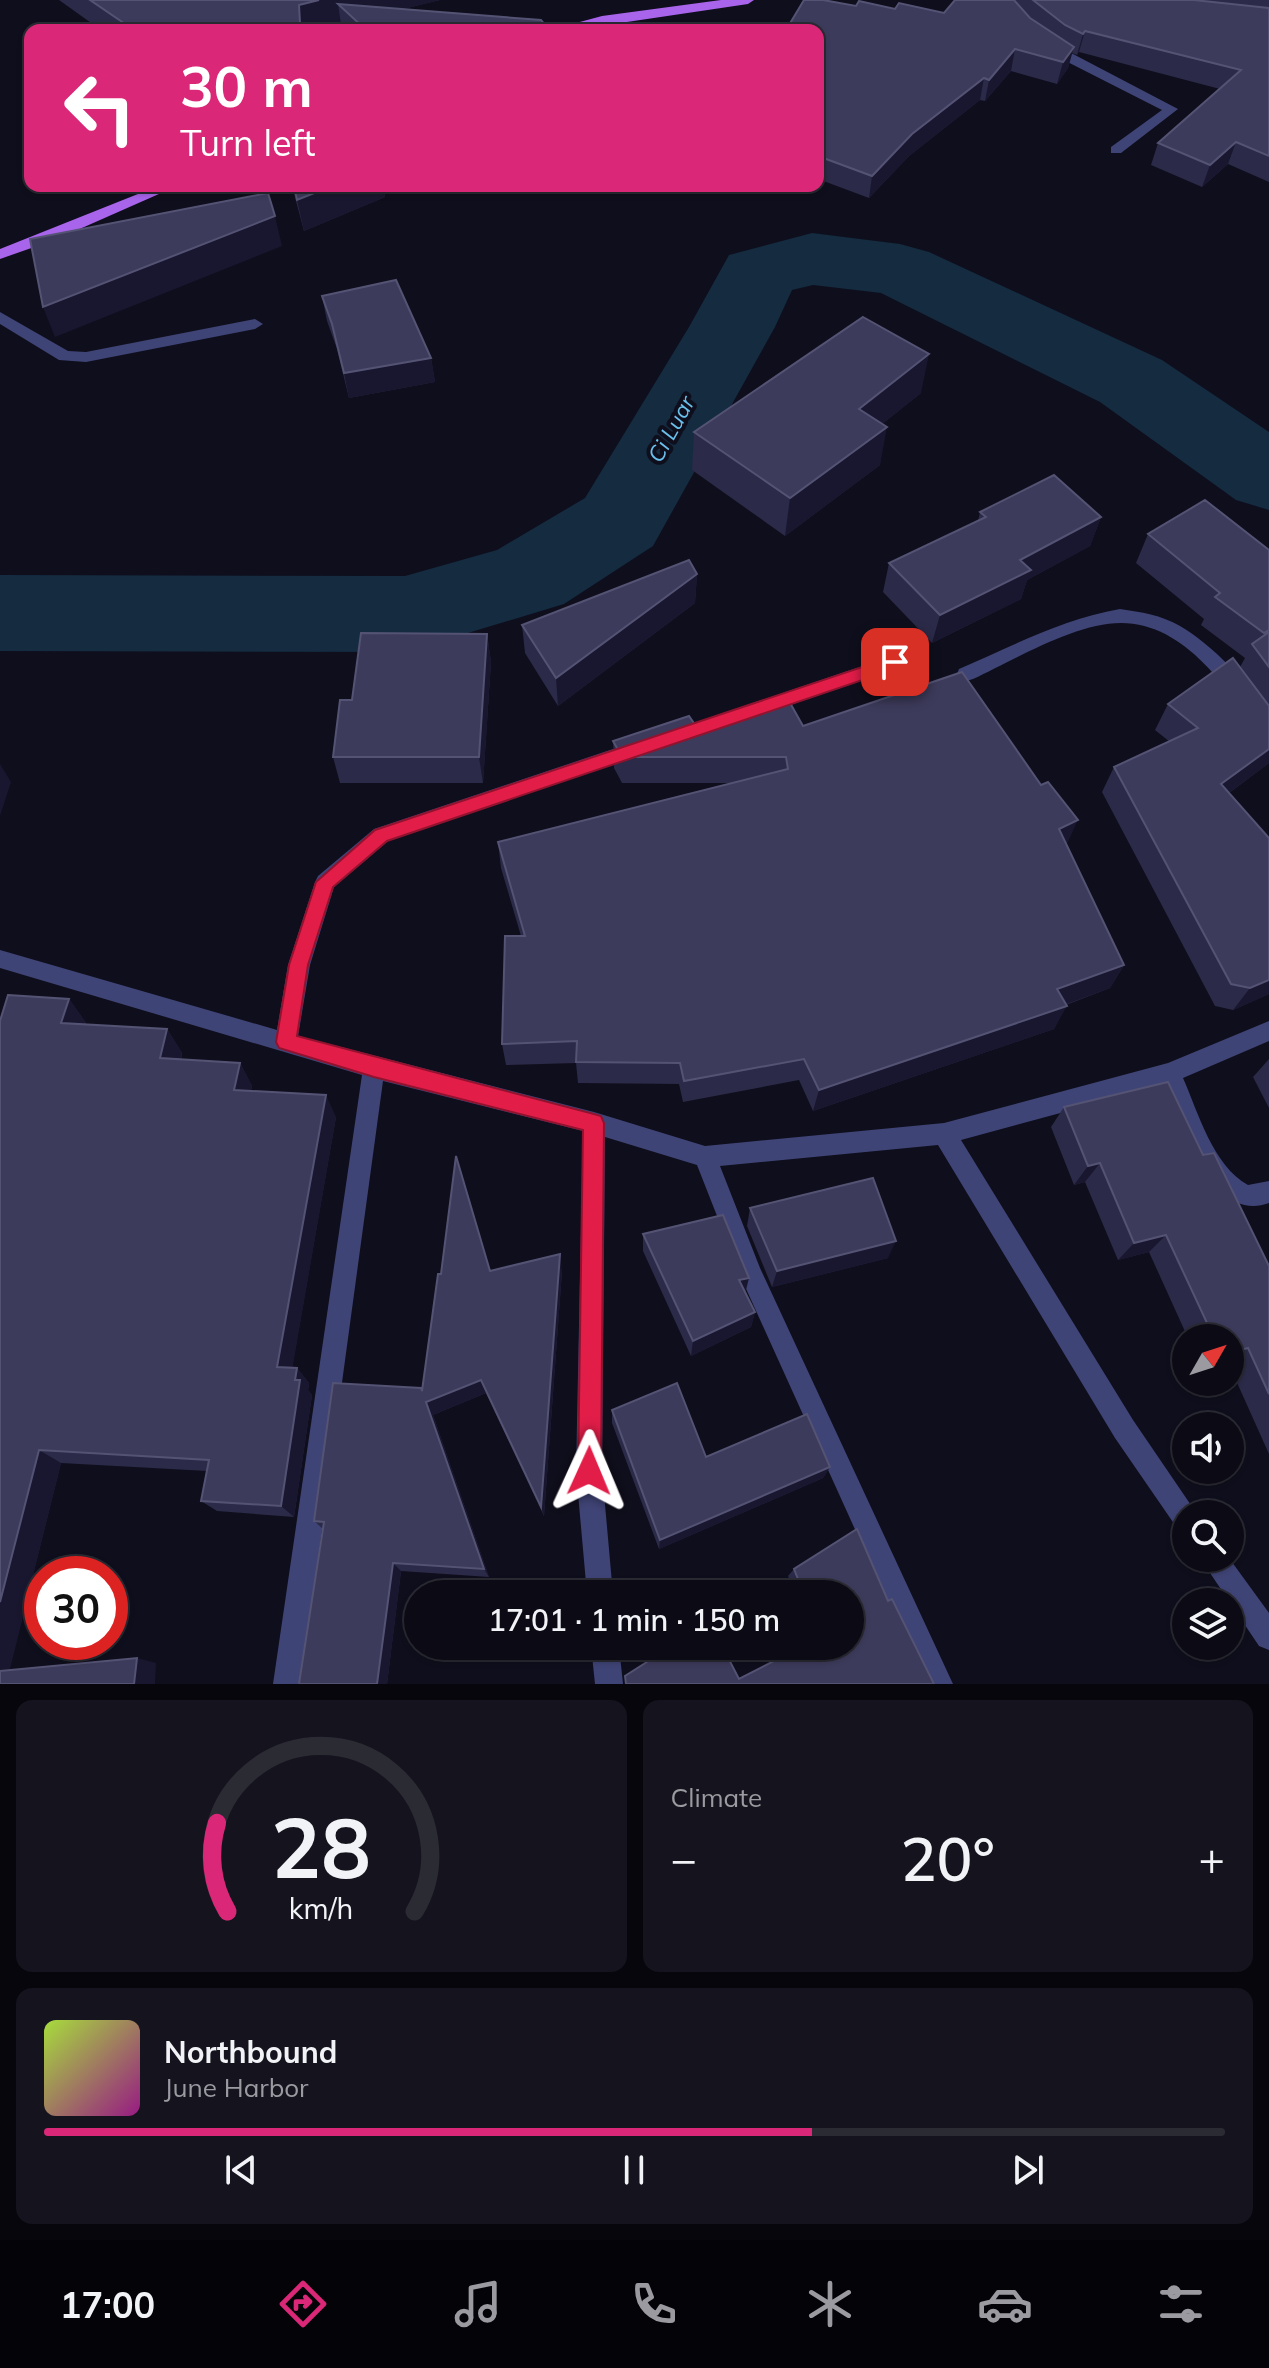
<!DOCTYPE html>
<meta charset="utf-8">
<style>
:root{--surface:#0b0a15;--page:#14131e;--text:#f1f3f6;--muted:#9a9aa0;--line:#2b2b34;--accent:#db2777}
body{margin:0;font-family:Mulish,sans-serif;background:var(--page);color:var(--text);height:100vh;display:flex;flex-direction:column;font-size:30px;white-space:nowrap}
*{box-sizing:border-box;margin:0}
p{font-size:26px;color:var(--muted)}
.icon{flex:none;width:44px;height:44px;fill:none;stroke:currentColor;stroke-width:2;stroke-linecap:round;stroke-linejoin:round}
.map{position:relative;height:1684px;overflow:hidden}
.sheet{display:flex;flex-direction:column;gap:16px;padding:16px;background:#06060c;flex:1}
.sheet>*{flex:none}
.hud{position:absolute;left:24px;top:24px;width:800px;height:168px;border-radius:16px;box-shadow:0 2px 6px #0004,0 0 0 2px var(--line);background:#db2777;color:#fff;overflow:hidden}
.needle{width:52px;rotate:51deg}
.controls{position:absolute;left:1172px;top:1324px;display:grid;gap:16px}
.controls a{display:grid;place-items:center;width:72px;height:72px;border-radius:50%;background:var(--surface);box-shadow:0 2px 6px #0004,0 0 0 2px var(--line);font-size:40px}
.speed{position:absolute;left:24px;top:1556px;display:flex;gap:16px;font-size:40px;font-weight:700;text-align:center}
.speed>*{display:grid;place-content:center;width:104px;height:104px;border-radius:50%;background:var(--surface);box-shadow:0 2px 6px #0004,0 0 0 2px var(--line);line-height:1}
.speed .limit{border:12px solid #d22;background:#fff;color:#111}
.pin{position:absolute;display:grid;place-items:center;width:68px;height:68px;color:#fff;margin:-34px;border-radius:16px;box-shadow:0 4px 12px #0006}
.me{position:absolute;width:88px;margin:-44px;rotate:1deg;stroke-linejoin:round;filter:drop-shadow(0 0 6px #0008)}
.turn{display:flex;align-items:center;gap:28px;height:168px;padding:0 24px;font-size:36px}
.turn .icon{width:104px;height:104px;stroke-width:2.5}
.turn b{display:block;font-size:56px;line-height:68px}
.big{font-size:60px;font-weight:600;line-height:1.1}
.sheet .widget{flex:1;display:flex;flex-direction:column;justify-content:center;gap:12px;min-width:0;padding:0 28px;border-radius:16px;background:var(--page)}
.sheet .dial{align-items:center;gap:0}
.dial svg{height:208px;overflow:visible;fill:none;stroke:var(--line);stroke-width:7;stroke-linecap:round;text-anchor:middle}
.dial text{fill:var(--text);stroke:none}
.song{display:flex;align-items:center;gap:24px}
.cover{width:96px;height:96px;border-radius:12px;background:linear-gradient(135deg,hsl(80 70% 55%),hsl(310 70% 35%))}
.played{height:8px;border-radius:4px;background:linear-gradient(90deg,var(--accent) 65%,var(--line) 65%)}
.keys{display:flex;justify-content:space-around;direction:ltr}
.heat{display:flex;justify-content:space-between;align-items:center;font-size:44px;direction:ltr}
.sheet .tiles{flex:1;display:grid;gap:16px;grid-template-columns:1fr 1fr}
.widget:last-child{grid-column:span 2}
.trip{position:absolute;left:404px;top:1580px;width:460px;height:80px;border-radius:40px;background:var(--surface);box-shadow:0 2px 6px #0004,0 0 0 2px var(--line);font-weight:600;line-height:80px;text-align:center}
.tabs{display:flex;height:128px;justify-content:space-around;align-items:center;background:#040408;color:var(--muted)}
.tabs .icon{width:56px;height:56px}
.tabs .selected{color:var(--accent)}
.tabs b{font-size:36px;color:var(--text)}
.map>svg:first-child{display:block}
</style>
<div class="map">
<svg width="1269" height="1684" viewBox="0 0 1269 1684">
<rect width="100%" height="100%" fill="#0f0e1c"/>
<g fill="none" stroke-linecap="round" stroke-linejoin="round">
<polygon fill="#142b40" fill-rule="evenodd" points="812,233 900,244 929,252 1162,360 1269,432 1269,510 1236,500 1100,402 881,293 813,285 792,290 775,327 653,546 564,604 405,652 0,651 0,575 405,576 497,550 585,498 689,327 729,255"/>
<g fill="#3f4476" fill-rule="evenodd">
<polygon points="1042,43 1052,43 1178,109 1121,153 1111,153 1111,147 1162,110 1042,49"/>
<polygon points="0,312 68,351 86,352 255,319 263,324 255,329 86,362 59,360 0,324"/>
<path d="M1120,609C1141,612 1161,615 1180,626C1210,643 1252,685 1267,716C1269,723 1269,733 1269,741L1262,738C1229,691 1186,623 1121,623C1075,623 1014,660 973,679L966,681L957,674L959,669C1012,646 1063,619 1120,609Z"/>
<polygon points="895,655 904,662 901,667 671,746 664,743 661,738 664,733"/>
<path d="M637,741L644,744L647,749L644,754L388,841L334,887L310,965L298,1036L594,1112L705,1146L944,1123L1168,1063L1269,1021V1041L1183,1078C1198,1112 1213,1166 1248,1185L1269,1181V1203C1211,1224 1181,1125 1164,1085L961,1140L1133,1420L1197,1514H1186V1532L1177,1528L1115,1438L938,1145L720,1166L760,1268L953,1684H925L743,1282L697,1165L605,1137L602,1471L613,1594H587L576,1471L583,1131L383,1081L301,1684H273L362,1075L0,968V950L277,1030L288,965L315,882L318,876L374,829Z"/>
<polygon points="1200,1558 1229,1558 1269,1613 1269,1650 1259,1646"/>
<polygon points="591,1646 619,1646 623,1684 595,1684"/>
</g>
<g fill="#a864eb" fill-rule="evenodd">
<polygon points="721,0 754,0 748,4 573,30 550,30 602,16"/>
<polygon points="158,186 177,186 57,239 0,259 0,249"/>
</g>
</g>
<g fill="#2b2a48">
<polygon points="59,0 440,0 403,9 549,30 346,30 341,24 318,30 101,30"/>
<polygon points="955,0 1269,0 1269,182 1228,164 1202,187 1151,165 1158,143 1220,89 1079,52 1077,55 1072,53 1068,68 1057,84 1011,71 985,101 980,100 909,156 869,198 818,179 818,30 856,6 944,13"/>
<polygon points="292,186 383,186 385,197 304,231"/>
<polygon points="322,296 431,358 435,382 349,398 337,349 327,321"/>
<polygon points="921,393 882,424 880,465 785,536 692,470 694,432"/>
<polygon points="980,512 1101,517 1090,546 1027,580 1021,599 932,643 883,592 889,563 978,521"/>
<polygon points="1148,534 1269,550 1269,763 1229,793 1269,838 1269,994 1233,1010 1215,1006 1102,792 1114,767 1170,742 1155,730 1168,704 1240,667 1245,658 1201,625 1204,619 1136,563"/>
<polygon points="697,574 695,603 558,706 525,653 522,625"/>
<polygon points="487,634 491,662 483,783 340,783 333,757 352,700"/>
<polygon points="803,726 1066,845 1124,965 1110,988 1066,1005 1054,1029 813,1111 799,1080 683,1102 679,1084 578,1083 576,1063 506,1065 502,1044 521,936 501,868 498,842 733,783 622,783 614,768 613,741 698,729"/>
<polygon points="69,999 86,1023 86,1025 167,1029 182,1053 181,1060 240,1063 252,1086 251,1091 336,1117 292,1368 297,1368 309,1383 308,1390 312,1395 294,1517 217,1511 201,1501 207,1471 61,1463 9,1670 156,1663 0,1684"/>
<polygon points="1269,1059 1269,1108 1253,1077"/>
<polygon points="1064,1107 1203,1155 1269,1266 1269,1454 1230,1367 1230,1338 1188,1338 1149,1252 1118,1260 1085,1182 1074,1185 1051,1127"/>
<polygon points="750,1208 888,1258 772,1287 747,1226"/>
<polygon points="643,1234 745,1293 755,1312 751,1327 691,1356 643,1251"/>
<polygon points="490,1271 562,1271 544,1516 486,1393 433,1415 489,1577 401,1571 387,1684 299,1684 323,1529 314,1521 422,1390"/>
<polygon points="612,1410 706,1457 830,1467 823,1478 659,1549 612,1423"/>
<polygon points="794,1569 888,1601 934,1684 625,1684 625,1676 739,1679 850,1646 850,1594 795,1594 788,1576"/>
</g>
<g fill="#19172f">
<polygon points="319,0 440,0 356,21 338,4 341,24 318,30 283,30 299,5"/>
<polygon points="1085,31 1079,52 1077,55 1083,34"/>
<polygon points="1074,47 1068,68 1057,84 1063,62"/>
<polygon points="1015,49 1011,71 985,101 989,80"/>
<polygon points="984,78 980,100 909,156 869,198 872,176 912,134"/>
<polygon points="1236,142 1228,164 1202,187 1210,165"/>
<polygon points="332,186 383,186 385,197 304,231 297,200"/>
<polygon points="275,216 282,246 55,337 43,307"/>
<polygon points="929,354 921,393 853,447 859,409"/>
<polygon points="431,358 435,382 349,398 344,373"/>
<polygon points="887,427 880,465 785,536 790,498"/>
<polygon points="1101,517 1090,546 1027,580 1021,599 932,643 940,615 1020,560"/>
<polygon points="697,574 695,603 558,706 556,678"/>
<polygon points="487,634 491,662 483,783 479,757"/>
<polygon points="1269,749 1269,763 1207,809 1221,784"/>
<polygon points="0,764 11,782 0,816"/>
<polygon points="1078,820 1066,846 1059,829"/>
<polygon points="1124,965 1110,988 1045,1012 1057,989"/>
<polygon points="1269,980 1269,994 1233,1010 1250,988"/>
<polygon points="69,999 86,1023 79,1047 61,1023"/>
<polygon points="1067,1006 1054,1029 813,1111 819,1090"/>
<polygon points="167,1029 182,1053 175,1081 160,1058"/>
<polygon points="240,1063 252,1086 247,1113 234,1090"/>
<polygon points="326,1095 336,1117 290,1382 277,1367"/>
<polygon points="1100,1163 1085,1182 1074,1185 1088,1166"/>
<polygon points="1166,1235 1149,1252 1118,1260 1134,1243"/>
<polygon points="896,1241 888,1258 772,1287 777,1271"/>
<polygon points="560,1254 562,1271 544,1516 541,1507"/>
<polygon points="749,1278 745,1294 739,1280"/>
<polygon points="755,1312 751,1327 691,1356 693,1341"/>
<polygon points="1248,1348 1230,1361 1230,1353"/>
<polygon points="297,1368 309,1383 308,1390 312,1395 294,1517 281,1506"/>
<polygon points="481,1380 486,1393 433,1415 489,1577 484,1569 426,1402"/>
<polygon points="39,1450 61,1463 8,1677 0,1676 0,1602"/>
<polygon points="830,1467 823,1478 659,1549 660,1540"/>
<polygon points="393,1563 401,1571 387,1684 377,1684"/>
<polygon points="137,1658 156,1663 155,1684 134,1684"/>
</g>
<g fill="#3d3b5b" stroke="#545374" stroke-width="2">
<polygon points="90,0 319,0 299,5 300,23 283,30 126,30 131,28"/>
<polygon points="804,0 823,0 856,6 859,1 895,9 899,3 944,13 955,0 1014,0 1030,18 1074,47 1063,62 1015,49 989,80 984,78 912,134 872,176 818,156 818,30 786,30"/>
<polygon points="1033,0 1194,0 1269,8 1269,156 1236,142 1210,165 1158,143 1241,70 1085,31 1083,34 1065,25"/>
<polygon points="338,4 541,20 549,30 366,30"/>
<polygon points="294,186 332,186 297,200"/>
<polygon points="268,193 275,216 43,307 30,239"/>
<polygon points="396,280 431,358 344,373 332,324 322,296"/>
<polygon points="863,317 929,354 859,409 887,427 790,498 694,432"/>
<polygon points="1054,475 1101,517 1020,560 1031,570 940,615 889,563 986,517 980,512"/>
<polygon points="1205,500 1269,550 1269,630 1264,633 1215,597 1220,593 1148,534"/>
<polygon points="689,560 697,574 556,678 522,625"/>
<polygon points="1269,632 1269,667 1252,644"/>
<polygon points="361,633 487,634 479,757 333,757 340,700 352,700"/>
<polygon points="1233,658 1269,706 1269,749 1221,784 1269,838 1269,980 1250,988 1231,984 1114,767 1198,728 1168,704"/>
<polygon points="962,672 1041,785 1048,782 1078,820 1059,829 1124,965 1057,989 1067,1006 819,1090 804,1059 684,1081 680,1063 576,1062 577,1041 502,1044 505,936 525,936 498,842 788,769 786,757 622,757 613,741 689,716 698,729 789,701 803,726"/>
<polygon points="8,995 69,999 61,1023 167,1029 160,1058 240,1063 234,1090 326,1095 277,1367 297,1368 295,1380 300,1380 281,1506 201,1501 209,1460 39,1450 0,1602 0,1021"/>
<polygon points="1168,1082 1203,1155 1214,1153 1269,1266 1269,1394 1248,1348 1230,1353 1230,1338 1214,1338 1166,1235 1134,1243 1100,1163 1088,1166 1064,1107"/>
<polygon points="456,1156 490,1271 560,1254 541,1507 481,1380 426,1402 484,1569 393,1563 377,1684 299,1684 324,1522 314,1521 333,1383 421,1388 422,1391 438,1274 441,1274"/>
<polygon points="873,1178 896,1241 777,1271 750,1208"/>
<polygon points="723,1215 749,1278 739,1280 755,1312 693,1341 643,1234"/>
<polygon points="677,1383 706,1457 807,1414 830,1467 660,1540 612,1410"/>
<polygon points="857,1529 888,1601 892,1599 934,1684 626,1684 625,1676 672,1646 722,1646 739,1679 803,1646 850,1646 850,1594 804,1594 794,1569"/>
<polygon points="137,1658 134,1684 0,1684 0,1671"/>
</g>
<polygon fill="#e11d48" stroke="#92132f" stroke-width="2" points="895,656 901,658 904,662 901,667 387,841 333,887 308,965 297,1036 594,1114 601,1116 604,1123 601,1471 597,1479 589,1483 581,1479 578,1471 583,1130 374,1077 279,1048 276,1042 289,965 316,882 375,830"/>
<g text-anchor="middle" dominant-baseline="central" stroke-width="8" stroke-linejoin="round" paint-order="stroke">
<g font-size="22" font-style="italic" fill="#6ac0ec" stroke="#0f0e1c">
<text transform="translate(671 429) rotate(-61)">Ci Luar</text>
</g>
</g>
</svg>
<div class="controls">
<a><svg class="needle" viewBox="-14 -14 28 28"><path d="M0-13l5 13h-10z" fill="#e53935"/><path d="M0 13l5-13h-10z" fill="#9a9aa0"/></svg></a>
<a><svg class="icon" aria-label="sound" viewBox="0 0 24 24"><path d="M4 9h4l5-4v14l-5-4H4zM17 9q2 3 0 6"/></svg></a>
<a><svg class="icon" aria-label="search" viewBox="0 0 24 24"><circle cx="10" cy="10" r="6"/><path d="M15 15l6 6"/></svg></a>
<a><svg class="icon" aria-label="layers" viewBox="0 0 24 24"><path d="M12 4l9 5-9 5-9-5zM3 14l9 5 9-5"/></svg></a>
</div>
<div class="speed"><div class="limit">30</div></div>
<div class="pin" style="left:895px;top:662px;background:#d93025"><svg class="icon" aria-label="arrive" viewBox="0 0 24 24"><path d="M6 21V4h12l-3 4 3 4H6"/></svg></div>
<svg class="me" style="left:589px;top:1471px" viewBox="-20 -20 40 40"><path d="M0-17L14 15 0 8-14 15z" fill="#e11d48" stroke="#fff" stroke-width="4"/></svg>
<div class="trip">17:01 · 1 min · 150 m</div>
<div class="hud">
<div class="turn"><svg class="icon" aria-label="left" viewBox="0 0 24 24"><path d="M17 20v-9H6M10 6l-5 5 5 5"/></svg><div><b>30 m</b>Turn left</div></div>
</div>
</div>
<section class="sheet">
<div class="tiles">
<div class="widget dial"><svg viewBox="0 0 100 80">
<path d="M14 69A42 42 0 1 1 86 69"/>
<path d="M14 69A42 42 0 0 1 10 35" stroke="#db2777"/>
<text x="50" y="56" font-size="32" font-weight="700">28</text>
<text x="50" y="72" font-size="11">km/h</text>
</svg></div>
<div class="widget"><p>Climate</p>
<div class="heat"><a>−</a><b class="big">20°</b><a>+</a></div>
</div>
<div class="widget">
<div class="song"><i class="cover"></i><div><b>Northbound</b><p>June Harbor</p></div></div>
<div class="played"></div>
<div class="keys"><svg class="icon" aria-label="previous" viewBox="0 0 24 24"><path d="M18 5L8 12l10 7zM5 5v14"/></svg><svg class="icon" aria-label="pause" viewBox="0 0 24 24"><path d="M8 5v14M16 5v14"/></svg><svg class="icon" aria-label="next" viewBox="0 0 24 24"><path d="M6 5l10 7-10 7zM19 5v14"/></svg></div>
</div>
</div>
</section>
<nav class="tabs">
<b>17:00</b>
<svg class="icon selected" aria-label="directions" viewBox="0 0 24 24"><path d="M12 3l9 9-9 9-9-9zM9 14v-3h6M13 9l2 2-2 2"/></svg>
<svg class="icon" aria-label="music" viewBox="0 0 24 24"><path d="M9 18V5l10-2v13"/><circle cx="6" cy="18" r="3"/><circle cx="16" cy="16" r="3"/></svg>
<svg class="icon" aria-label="phone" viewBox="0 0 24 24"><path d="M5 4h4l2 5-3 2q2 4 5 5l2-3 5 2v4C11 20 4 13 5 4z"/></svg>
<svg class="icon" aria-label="climate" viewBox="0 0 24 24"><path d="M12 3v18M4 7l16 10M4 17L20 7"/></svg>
<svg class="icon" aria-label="car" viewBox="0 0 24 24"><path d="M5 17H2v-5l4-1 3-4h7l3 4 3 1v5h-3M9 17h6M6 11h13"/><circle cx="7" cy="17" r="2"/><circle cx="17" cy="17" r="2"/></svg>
<svg class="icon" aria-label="filters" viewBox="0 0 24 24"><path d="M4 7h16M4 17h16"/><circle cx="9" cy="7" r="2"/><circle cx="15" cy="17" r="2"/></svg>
</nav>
